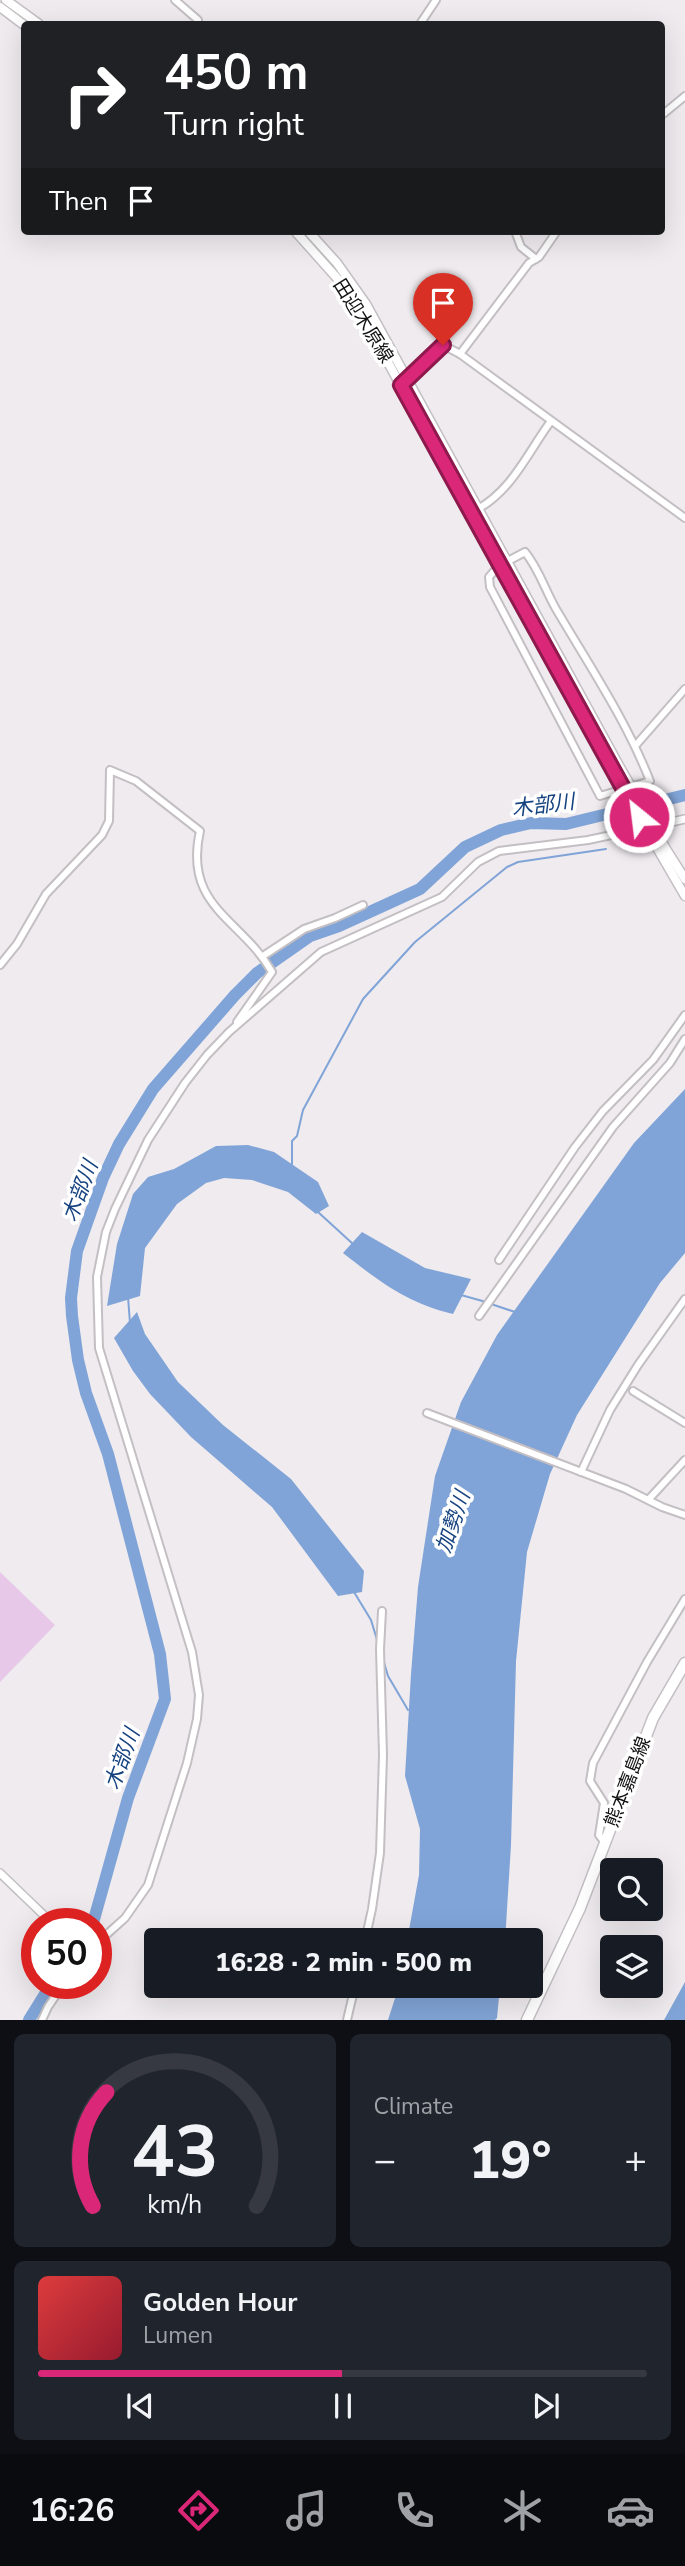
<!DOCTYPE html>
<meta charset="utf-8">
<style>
:root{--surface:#171b24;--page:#20242c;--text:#f1f3f6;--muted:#9ea1a6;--line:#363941;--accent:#db2777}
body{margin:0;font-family:"Nunito Sans","Noto Sans JP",sans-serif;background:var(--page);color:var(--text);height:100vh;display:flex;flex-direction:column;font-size:26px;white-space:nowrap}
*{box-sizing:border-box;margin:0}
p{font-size:23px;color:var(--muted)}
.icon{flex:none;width:38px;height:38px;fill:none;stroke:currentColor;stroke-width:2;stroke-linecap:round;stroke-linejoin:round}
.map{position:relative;height:2020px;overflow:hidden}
.side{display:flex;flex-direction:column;gap:14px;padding:14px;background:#0d0f14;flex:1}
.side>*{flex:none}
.hud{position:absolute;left:21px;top:21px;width:644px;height:214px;border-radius:7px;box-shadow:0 7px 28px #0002;background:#202124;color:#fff;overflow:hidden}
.fabs{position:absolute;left:600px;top:1858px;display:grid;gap:14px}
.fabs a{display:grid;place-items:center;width:63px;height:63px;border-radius:7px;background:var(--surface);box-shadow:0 7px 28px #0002;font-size:35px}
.speed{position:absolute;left:21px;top:1908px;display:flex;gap:14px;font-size:35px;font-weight:700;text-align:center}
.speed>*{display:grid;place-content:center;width:91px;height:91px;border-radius:50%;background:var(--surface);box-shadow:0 7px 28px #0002;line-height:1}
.speed .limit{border:10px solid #d22;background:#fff;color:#111}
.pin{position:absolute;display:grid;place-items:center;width:60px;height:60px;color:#fff;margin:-72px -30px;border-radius:50% 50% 50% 0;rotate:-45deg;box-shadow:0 0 7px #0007}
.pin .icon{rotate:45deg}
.me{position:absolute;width:77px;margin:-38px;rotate:331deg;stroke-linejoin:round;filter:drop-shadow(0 0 5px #0008)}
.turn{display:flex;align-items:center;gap:24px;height:147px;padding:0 28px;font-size:32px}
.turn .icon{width:91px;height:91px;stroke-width:2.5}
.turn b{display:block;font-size:49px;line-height:60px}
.then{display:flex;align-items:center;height:66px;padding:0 28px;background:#0003;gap:14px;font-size:26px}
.big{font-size:52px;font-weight:800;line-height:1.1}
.side .tile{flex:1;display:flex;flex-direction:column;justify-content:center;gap:10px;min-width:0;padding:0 24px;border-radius:10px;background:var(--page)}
.side .dial{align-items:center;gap:0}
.dial svg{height:182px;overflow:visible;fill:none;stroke:var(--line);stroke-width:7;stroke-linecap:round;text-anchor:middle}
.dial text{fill:var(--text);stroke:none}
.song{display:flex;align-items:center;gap:21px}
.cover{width:84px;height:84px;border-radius:10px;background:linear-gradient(135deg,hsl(0 70% 55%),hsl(350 70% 35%))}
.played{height:7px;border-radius:4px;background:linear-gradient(90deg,var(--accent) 50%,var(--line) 50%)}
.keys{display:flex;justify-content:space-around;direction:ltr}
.heat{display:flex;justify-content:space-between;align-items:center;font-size:38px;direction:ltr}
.side .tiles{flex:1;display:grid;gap:14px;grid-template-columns:1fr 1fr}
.tile:last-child{grid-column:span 2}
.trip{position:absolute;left:144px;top:1928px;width:399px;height:70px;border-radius:7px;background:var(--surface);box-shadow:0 7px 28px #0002;font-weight:800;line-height:70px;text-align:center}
.menu{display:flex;height:112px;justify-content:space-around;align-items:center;background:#090b0e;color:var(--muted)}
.menu .icon{width:49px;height:49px}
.menu .on{color:var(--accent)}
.menu b{font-size:32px;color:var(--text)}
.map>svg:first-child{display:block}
</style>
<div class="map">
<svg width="685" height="2020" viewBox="0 0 685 2020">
<rect width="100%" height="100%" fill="#efebef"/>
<polygon fill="#e7c8e9" points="0,1572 55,1625 0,1682"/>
<g fill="#80a4d7">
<polygon points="685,1089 685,1253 660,1283 577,1415 550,1474 527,1552 516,1661 511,1845 505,1941 407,1941 419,1875 420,1829 405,1776 411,1674 418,1587 435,1476 461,1402 497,1335 634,1143"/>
<polygon points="248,1145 274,1152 318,1182 329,1206 316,1214 288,1192 252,1180 224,1178 206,1183 177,1204 145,1248 140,1296 107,1306 117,1244 133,1194 148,1177 174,1169 216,1146"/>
<path d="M362,1232L425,1268L471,1279L453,1314C407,1303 380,1282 343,1253Z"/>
<polygon points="137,1312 145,1334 178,1382 223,1425 291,1479 364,1571 362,1592 338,1596 272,1507 191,1437 150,1394 133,1371 114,1338"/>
<polygon points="685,1982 685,2020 664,2020"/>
<polygon points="399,1986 500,1986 497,2018 495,2020 388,2020"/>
</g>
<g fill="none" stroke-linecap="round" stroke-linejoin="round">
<g stroke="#80a4d7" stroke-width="2">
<polyline points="292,1166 292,1141 297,1136 303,1110 363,999 415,942 507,867 518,862 606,849"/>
<polyline points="318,1212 353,1244"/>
<polyline points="461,1295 486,1302"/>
<polyline points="128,1297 130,1323"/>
<polyline points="491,1304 515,1312"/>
<polyline points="354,1592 371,1620 378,1643"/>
<polyline points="383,1659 388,1676 408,1710"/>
</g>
<g stroke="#80a4d7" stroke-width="12">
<polyline points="93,1923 128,1798 165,1699 160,1654 108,1454 86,1393 78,1360 72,1316 71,1298 77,1251 103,1178 119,1144 153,1089 235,995 257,973 310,936 339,926 420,889 465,847 501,830 531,823 566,824 685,795"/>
<polyline points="29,2020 52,1983"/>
</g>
<g stroke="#c3bfc3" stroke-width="10">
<g id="minor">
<polyline points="175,0 198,20 197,24"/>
<polyline points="420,24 436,0"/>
<polyline points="662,115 685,96"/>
<polyline points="515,231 521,247 536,259"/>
<polyline points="460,354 529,263 539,257 557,231"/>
<polyline points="404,381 443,345 460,354 685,518"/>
<path d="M476,510C512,491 528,452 551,421"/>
<path d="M498,562L496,569L489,577L490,587L600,796L650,781C626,720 589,665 556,609C545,590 539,569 525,552L508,561"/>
<polyline points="636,745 685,689"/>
<polyline points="263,956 304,929 335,918 363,905"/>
<path d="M0,965L17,944L46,894L102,835L109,821L110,770L136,781L200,831C183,907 241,918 272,972L237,1022"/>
<polyline points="499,1260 575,1147 603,1111 653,1060 685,1015"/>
<polyline points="479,1316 613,1127 670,1063 685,1039"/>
<polyline points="633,1391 685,1423"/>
<polyline points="427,1413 626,1489 662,1507 685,1515"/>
<polyline points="581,1472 610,1410 638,1365 685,1299"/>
<polyline points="649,1499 685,1460"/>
<polyline points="605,1843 599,1835 604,1803 590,1781 593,1763 647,1662 685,1599"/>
<polyline points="365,1941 372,1909 380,1853 383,1755 380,1649 382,1611"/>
<polyline points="96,1944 125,1918 148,1885 187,1763 197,1719 199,1695 192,1652 99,1348 97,1277 106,1232 115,1209 148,1140 185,1083 207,1055 229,1032 321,952 442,897 478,862 499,851 588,840 649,827"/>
<polyline points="42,2020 48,2007 64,1983"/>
<polyline points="347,2020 355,1986"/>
</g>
</g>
<g stroke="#c3bfc3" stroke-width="10">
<g id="tertiary">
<polyline points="654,826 685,819"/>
<polyline points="0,1873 52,1923"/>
</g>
</g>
<g stroke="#c3bfc3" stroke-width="11">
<g id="secondary">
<polyline points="6,0 39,24"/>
<polyline points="0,7 24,25"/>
<polyline points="295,231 344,286 363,317 615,775"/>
<polyline points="308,231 337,263 366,304 622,771"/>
<polyline points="648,815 666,849 685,879"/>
<polyline points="639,817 685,896"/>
</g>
</g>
<g stroke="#c3bfc3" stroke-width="13">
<polyline id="primary" points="527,2020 580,1908 653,1718 685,1663"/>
</g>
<use href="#minor" stroke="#fff" stroke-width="6"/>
<use href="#tertiary" stroke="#fff" stroke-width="7"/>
<use href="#secondary" stroke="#fff" stroke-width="8"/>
<use href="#primary" stroke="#fff" stroke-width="10"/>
<g stroke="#c3bfc3" stroke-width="11" stroke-linecap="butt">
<g id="secondary-bridge">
<polyline points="622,771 648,815"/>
<polyline points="615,775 639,817"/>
</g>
</g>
<use href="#secondary-bridge" stroke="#fff" stroke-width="8"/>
</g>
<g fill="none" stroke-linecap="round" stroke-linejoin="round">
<g stroke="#8e194d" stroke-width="18">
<polyline id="route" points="443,345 401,385 639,817"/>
</g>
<use href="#route" stroke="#db2777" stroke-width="12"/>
</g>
<g text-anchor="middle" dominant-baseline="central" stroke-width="7" stroke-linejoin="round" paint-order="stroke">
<g font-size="19" fill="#121112" stroke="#fff">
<text transform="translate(363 321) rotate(58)">田迎木原線</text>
<text transform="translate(628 1782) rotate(-69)">熊本嘉島線</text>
</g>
<g font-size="21" font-style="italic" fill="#164380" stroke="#fff">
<text transform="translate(543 805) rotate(-7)">木部川</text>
<text transform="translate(80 1191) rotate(-69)">木部川</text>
<text transform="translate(453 1522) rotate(-71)">加勢川</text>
<text transform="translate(122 1759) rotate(-70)">木部川</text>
</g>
</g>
</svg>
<div class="fabs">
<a><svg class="icon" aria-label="search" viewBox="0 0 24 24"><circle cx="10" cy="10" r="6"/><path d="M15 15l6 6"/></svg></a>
<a><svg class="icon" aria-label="layers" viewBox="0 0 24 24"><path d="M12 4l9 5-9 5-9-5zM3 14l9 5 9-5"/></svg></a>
</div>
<div class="speed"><div class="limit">50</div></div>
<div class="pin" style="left:443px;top:345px;background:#d93025"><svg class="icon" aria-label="arrive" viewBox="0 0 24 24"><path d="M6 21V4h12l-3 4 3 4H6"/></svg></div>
<svg class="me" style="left:639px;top:817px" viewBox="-20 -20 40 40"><circle r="17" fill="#db2777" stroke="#fff" stroke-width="3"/><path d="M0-11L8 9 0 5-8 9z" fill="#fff"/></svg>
<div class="trip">16:28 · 2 min · 500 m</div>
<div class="hud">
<div class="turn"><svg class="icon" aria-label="right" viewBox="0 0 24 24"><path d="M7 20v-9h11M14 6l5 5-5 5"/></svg><div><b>450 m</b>Turn right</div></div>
<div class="then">Then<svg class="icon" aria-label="arrive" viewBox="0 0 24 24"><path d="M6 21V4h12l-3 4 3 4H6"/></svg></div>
</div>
</div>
<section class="side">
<div class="tiles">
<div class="tile dial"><svg viewBox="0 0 100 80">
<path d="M14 69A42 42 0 1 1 86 69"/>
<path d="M14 69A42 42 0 0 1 20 19" stroke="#db2777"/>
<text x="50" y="56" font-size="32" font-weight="700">43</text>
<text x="50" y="72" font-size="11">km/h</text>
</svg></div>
<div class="tile"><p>Climate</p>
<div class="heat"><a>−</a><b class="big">19°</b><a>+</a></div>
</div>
<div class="tile">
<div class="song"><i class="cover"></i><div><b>Golden Hour</b><p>Lumen</p></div></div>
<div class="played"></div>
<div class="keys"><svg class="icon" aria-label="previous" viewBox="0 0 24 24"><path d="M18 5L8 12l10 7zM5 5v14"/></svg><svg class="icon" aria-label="pause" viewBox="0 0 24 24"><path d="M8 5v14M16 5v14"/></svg><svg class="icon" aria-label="next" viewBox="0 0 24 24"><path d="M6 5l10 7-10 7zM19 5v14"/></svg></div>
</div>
</div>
</section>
<nav class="menu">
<b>16:26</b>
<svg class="icon on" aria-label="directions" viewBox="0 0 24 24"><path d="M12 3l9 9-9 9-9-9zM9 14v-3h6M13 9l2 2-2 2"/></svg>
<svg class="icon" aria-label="music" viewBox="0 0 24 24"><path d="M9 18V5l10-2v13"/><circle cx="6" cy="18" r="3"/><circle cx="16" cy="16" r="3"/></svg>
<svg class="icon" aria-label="phone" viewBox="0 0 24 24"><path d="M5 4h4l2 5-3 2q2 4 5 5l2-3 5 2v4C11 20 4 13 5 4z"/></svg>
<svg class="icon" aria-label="climate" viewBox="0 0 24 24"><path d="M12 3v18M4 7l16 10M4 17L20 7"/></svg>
<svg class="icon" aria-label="car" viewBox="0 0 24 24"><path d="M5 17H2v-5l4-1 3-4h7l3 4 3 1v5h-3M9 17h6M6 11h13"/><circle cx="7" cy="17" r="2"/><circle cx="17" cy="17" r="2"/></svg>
</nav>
